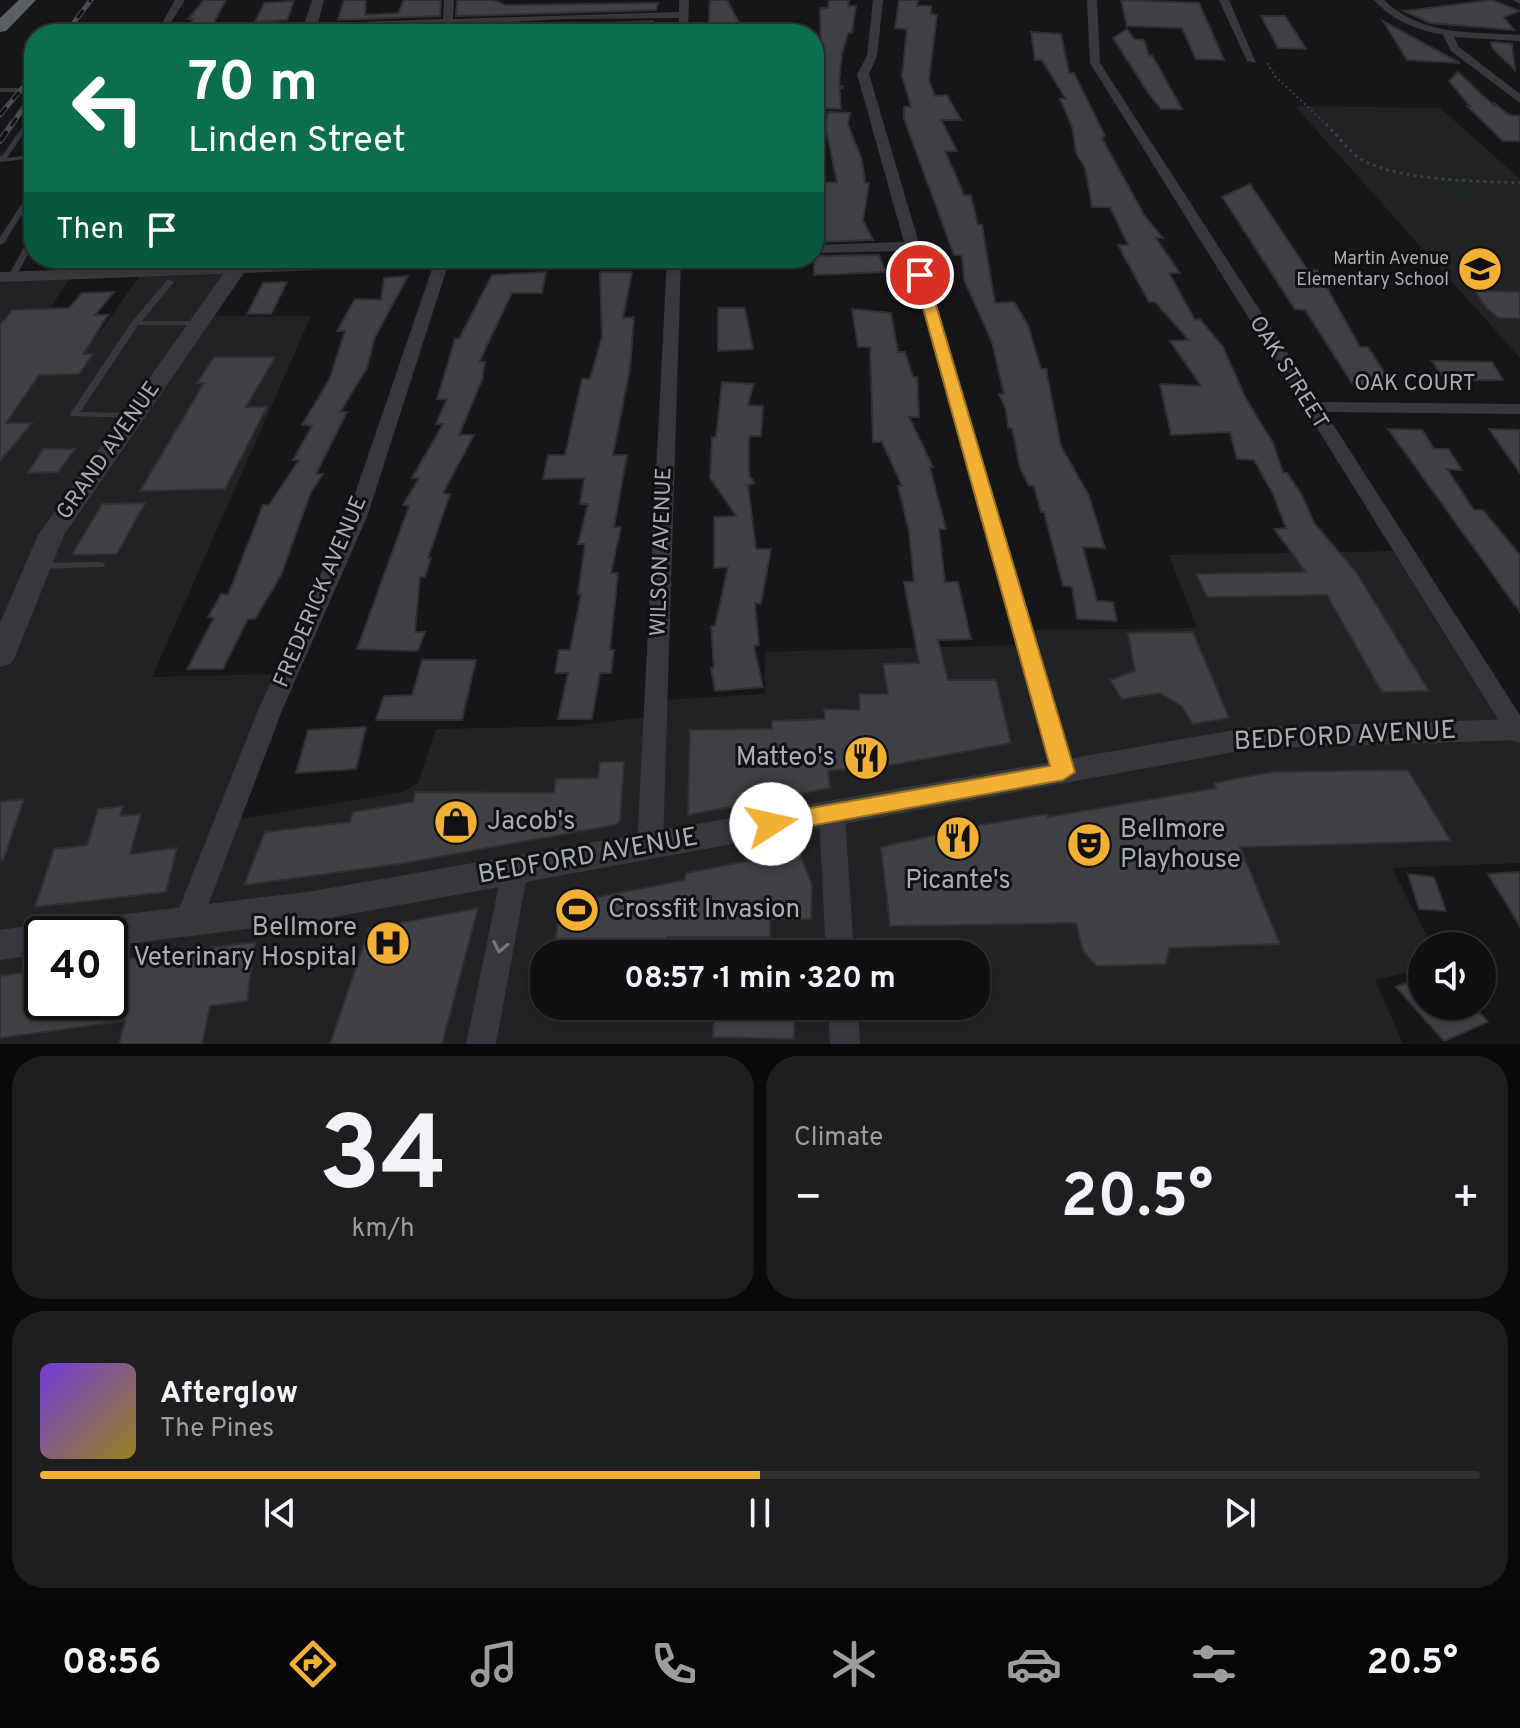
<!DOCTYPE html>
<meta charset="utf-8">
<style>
:root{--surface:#101012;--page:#1e1e20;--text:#f1f3f6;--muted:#9c9d9f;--line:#303032;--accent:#f2b134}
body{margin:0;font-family:Overpass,sans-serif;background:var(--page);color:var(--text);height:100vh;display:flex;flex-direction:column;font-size:30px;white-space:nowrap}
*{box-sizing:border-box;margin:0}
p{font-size:26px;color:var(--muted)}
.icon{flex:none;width:44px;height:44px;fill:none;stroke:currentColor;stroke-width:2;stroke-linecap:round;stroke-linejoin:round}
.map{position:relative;height:1044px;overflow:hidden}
.drawer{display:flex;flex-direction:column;gap:12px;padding:12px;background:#09090a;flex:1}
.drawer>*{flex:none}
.hud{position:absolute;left:24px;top:24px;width:800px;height:244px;border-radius:32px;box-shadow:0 2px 6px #0004,0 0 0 2px var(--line);background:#0b6e4f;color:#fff;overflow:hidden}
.tools{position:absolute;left:1408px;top:932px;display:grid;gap:16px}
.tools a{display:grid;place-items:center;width:88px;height:88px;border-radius:50%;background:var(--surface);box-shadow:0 2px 6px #0004,0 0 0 2px var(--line);font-size:40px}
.speed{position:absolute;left:24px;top:916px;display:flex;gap:16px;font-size:40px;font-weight:700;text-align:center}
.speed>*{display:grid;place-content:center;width:104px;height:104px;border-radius:50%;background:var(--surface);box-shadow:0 2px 6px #0004,0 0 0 2px var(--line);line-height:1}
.speed .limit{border:4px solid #111;border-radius:12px;background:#fff;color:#111}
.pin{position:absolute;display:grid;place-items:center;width:68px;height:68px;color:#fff;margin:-34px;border:4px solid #fff;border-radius:50%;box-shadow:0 2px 8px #0007}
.me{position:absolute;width:88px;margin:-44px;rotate:80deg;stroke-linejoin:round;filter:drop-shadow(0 0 6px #0008)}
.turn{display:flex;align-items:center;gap:28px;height:168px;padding:0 32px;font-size:36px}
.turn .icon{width:104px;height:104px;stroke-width:2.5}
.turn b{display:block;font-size:56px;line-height:68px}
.then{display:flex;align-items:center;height:76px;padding:0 32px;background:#0003;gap:16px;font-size:30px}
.big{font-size:60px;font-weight:700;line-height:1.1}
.drawer .card{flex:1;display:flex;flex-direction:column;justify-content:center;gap:12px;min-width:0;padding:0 28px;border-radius:32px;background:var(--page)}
.drawer .dial{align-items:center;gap:0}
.dial b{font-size:104px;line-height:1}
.song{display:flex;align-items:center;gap:24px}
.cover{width:96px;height:96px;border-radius:12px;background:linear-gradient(135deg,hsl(260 70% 55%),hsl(50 70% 35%))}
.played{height:8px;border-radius:4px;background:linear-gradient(90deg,var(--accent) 50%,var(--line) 50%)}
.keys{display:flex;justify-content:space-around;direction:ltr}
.heat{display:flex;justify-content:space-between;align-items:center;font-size:44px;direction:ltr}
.drawer .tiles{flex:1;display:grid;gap:12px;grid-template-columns:1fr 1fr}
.card:last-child{grid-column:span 2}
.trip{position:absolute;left:530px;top:940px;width:460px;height:80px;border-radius:32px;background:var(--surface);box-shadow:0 2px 6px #0004,0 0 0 2px var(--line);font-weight:700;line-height:80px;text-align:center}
.tab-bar{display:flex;height:128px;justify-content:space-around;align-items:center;background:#060607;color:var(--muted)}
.tab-bar .icon{width:56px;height:56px}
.tab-bar .on{color:var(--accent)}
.tab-bar b{font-size:36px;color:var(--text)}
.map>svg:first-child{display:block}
</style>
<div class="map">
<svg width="1520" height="1044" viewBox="0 0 1520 1044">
<rect width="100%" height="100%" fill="#161618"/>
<g fill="#222225" fill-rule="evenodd">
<polygon points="1295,106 1440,108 1520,179 1520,358"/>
<path d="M226,272L199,316H311L152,677L276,674L214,823L402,792L418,783L436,729L574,726L646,717L648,701L765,694V652L1015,645L1014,630L1197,628L1169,555L1399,551L1520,740V863L1392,868L1432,946H1422V969L1375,980L1403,1044H0V285L3,280L71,277L36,329L101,331L140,275ZM42,934H110V1002H42ZM544,954H976V1006H544Z"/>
</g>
<polygon fill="#1e261f" points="1430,177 1465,177 1485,197 1450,197"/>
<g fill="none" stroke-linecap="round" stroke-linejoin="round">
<polyline stroke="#2c353c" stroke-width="4" points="814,83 842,87"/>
</g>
<g fill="#404145" stroke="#303034" stroke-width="2">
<polygon points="204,0 226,0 213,24 189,25 193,19 188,19"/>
<polygon points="344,0 366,0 365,15 398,13 404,0 441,0 440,16 338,20"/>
<polygon points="457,0 493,0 506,5 658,3 656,10 456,16"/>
<polygon points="710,0 727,0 740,24 733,24 730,34 708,34"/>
<polygon points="829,0 849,0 848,6 856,6 852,33 848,33 842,54 839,83 841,109 818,108 814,97 815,61 821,61 820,8 828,8"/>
<polygon points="899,0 918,0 917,6 931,6 931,14 937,15 929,80 935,96 947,95 961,120 941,120 957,151 945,151 964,195 971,196 978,225 982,225 995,303 1014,302 1028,325 1041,369 1046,369 1061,446 1089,496 1105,548 1083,547 1097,601 1113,602 1117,621 1077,619 1072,587 1063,586 1044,512 1041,512 1034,486 1029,486 1020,468 1012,428 1008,428 1006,410 999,394 1004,394 992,342 964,280 962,255 954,255 904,119 904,107 911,107 902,76 907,29 895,28"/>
<polygon points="1121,0 1199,3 1224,60 1196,59 1182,28 1127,26"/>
<polygon points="1492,0 1520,11 1504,17 1514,30 1430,23 1404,11"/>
<polygon points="294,1 287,20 255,22 264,3"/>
<polygon points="1261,16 1285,16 1306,49 1278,48"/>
<polygon points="653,21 649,34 551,30 333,34"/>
<polygon points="1383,21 1460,63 1407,60"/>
<polygon points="1127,29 1134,39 1144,40 1149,56 1152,55 1182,109 1161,109 1149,94 1113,38"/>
<polygon points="1031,32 1061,34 1069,73 1074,73 1105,136 1102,138 1144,215 1163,238 1156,238 1180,273 1169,273 1195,320 1200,319 1223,347 1245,397 1273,443 1283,473 1287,473 1302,495 1314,523 1356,572 1429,691 1382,692 1327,595 1207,597 1196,574 1306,572 1274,529 1286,528 1273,494 1254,460 1237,459 1230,432 1171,435 1160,384 1201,386 1170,341 1189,340 1155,302 1149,302 1118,245 1128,245 1110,207 1092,207 1085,168 1076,153 1072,126 1060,99 1066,99 1042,60 1035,60"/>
<polygon points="1491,42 1512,44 1515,70 1492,48"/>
<polygon points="1458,72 1494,106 1494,103 1509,115 1520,116 1520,141 1503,141 1467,106 1470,106 1449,81"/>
<polygon points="828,112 850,113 848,124 862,160 865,183 869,183 863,220 873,240 814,242 814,183 837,182 825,125"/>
<polygon points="1250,184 1307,269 1317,270 1360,347 1368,347 1394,387 1354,386 1305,310 1295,309 1222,197"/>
<polygon points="879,255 886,272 814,275 814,256"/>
<polygon points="546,272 542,293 512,293 479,362 485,362 482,380 459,435 474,435 443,493 450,494 428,558 431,558 425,577 420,577 415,632 425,632 418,651 357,649 409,506 403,505 419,478 412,478 443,424 436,424 447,399 437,399 455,339 459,339 492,275"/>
<polygon points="600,272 632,272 623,318 634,317 630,368 613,455 627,455 614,527 621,527 611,573 618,573 610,650 614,650 611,673 600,673 592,719 558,719 568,673 555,673 559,650 570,650 581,594 578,594 585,544 578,544 588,504 580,504 584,478 543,479 548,455 565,455 582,379 590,379 602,337"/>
<polygon points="408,276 375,337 367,368 340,412 347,412 316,474 323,474 311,492 281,575 255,619 248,619 223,669 187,669 214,618 208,617 221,594 228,595 263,505 269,505 299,460 293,460 312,426 302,425 330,378 345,331 337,331 355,299 381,300 384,278"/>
<polygon points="287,282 271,314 247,314 263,283"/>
<polygon points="1475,291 1520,292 1520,318 1499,318 1487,309"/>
<polygon points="114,292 95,315 108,315 83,354 93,354 79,374 39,375 6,423 32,423 0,461 0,325 12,310 69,308 82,293"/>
<polygon points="718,308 745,308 753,349 718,351"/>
<polygon points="852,309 891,313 898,352 905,352 913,377 917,377 919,417 909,417 933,467 930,467 946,529 939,529 945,582 958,582 971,639 938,640 948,680 996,680 1011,743 898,764 828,771 830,788 688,815 690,730 772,729 772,721 825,719 824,709 860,710 859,694 888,694 883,664 919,663 904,582 914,582 909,532 898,486 902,486 882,442 873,442 870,347 858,347"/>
<polygon points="214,357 275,357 246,407 267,407 225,489 140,491 204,383 197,383"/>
<polygon points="1432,361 1492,362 1503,380 1445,380"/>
<polygon points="722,382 754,384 748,405 763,406 761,436 749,436 749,475 755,483 748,485 756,549 771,549 761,604 755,603 759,645 754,646 763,687 715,691 711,668 714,668 711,626 715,626 728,567 714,568 714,517 736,516 710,478 712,437 716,437"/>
<polygon points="1388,429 1422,430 1434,449 1448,449 1462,470 1447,469 1474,510 1483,510 1520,555 1520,612"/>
<polygon points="1489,429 1520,430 1520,473"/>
<polygon points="44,449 75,449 58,472 27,473"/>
<polygon points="145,503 117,554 72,555 102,504"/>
<polygon points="1193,632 1229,718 1193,724 1181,706 1160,693 1122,699 1110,680 1135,671 1128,633"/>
<polygon points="422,660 476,660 462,720 376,720 384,696 412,695"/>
<polygon points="366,727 356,769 296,773 308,730"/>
<polygon points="600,762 624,762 620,821 615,825 399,864 244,885 265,832 350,822 353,812 413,802 415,792 554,793 556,779 598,778"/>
<polygon points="1408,770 1451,841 1240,847 1280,944 1169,948 1166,964 1096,966 1083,951 1076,923 890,926 881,847 980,825 1047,814 1048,817 1216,788 1214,783 1272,772"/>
<polygon points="24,799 3,861 0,860 0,802"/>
<polygon points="123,806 120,816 141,814 130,854 177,848 166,892 35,907 54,849 87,845 98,809"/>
<polygon points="799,851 812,885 811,919 770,919 770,937 667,937 666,954 553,954 561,904 685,880 686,873"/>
<polygon points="1520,872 1520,926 1488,874"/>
<polygon points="1408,874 1434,877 1446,911 1419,909"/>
<polygon points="478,908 442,1044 330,1044 369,929"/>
<polygon points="255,942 247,1001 210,1006 202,1044 119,1044 125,1021 0,1038 0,976 42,970 42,1002 110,1002 110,961"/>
<polygon points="1422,977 1422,1006 1474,1006 1488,1022 1444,1041 1396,987"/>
<polygon points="715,1006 794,1006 794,1039 713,1037"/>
</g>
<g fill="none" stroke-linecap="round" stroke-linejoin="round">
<polyline stroke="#3d3f44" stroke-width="2" stroke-dasharray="2 3" stroke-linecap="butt" points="1267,63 1275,76 1328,126"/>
<path stroke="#3d3f44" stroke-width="3" stroke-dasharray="3 4" stroke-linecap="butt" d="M1326,124C1337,135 1348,151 1361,159C1396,181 1479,181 1520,183"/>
<g fill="#37383d" fill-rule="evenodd">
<polygon points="290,28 293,30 291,34 285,34 287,32 210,34 213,32"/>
<rect x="0" y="88" width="34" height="4"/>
<polygon points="34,112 34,118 7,158 34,154 34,158 0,162 0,156 2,156 32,113"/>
<polygon points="34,188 34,195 4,243 0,245 0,237 31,190"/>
<polygon points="31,235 34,235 34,243 15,278 9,278 8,276"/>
<polygon points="167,280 170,280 174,282 142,321 199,321 203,323 199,325 138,325 80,412 134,413 137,414 138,416 137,418 71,416 70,414 131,323"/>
<polygon points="100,562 104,563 105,565 104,567 38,569 33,566 38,563"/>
</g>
<g fill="#37383d" fill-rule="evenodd">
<polygon points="175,0 185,0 167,29 443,19 444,0 454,0 453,19 679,12 679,0 689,0 688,34 678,34 679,18 566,19 309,32 304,28 156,34"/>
<polygon points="873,0 883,0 877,56 869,74 1075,772 1072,778 1063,781 1054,778 1051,772 906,251 814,253 814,245 904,242 857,74 867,56"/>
<polygon points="1087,0 1097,0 1100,63 1319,402 1520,404 1520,414 1325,412 1520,715 1520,743 1511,740 1090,63"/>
<polygon points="1219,0 1229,0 1256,63 1247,61"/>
<path d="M1374,0H1384C1421,36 1472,32 1520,35V41L1454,37L1459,47L1520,94V103L1451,51L1443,35C1415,29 1393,21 1374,0Z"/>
<polygon points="1513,0 1520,0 1520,4"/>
<polygon points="400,258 529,258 522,262 448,265 367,517 283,708 202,921 198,929 188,933 178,929 174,921 259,708 347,517 433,266 0,282 0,272"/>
<polygon points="667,258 681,258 663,846 659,853 650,856 641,853 637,846"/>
<polygon points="832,804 841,807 845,814 854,954 826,954 819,814 823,807"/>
<polygon points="515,859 525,862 528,870 496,1044 466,1044 502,870 505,862"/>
<polygon points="828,1006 858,1006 860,1044 830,1044"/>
</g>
<g fill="#37383d" fill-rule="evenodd">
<polygon points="312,0 324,0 315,34 301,34"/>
<polygon points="230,258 250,258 248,267 64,535 15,657 10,664 0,667 0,623 38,535 228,267"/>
<polygon points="1520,719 1520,739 1517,740 1251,749 313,921 110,946 110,934 68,934 73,923 86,919 313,891 1251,727"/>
<polygon points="42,924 55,928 58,934 42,934 42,954 0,960 0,930"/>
</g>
<polygon fill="#5b5e65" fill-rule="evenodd" points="19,0 36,0 6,31 0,32 0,18"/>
<g stroke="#4a4c52" stroke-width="5">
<g id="rail-far1">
<polyline points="65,34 91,0"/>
<polyline points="0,115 34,74"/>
<polyline points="11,126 34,92"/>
</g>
</g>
<g stroke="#4a4c52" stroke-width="6">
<polyline id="rail" points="0,141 12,124"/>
</g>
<use href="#rail-far1" stroke="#111113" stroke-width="3" stroke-dasharray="10" stroke-linecap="butt"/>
<use href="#rail" stroke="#111113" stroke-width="4" stroke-dasharray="12" stroke-linecap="butt"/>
</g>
<defs><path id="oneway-chevron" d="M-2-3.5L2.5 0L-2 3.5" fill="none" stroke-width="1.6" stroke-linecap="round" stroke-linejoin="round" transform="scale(2)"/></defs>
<use stroke="#757881" href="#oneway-chevron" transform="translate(500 947) rotate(101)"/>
<polygon fill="#f2b134" stroke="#9d7322" stroke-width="2" points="920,271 927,275 1075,772 1063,780 771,833 763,831 759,824 763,818 771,815 1050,766 914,275"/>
<defs>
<g id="school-disc" transform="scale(2.3)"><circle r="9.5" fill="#f2b134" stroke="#111113"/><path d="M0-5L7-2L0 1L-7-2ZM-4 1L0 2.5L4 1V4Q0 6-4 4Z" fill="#111"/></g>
<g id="restaurant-disc" transform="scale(2.3)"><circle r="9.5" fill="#f2b134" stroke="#111113"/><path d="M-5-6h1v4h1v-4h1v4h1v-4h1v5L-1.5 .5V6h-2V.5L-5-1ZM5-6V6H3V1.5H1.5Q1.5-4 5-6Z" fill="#111"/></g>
<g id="shop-disc" transform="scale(2.3)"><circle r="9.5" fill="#f2b134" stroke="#111113"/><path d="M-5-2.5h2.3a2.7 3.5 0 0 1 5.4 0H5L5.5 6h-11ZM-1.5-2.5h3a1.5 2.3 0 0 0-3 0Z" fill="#111"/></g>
<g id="theatre-disc" transform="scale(2.3)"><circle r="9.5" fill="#f2b134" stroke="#111113"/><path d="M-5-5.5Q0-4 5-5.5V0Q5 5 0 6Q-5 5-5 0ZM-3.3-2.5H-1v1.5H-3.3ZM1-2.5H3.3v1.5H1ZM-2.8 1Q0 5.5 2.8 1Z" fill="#111"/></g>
<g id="stadium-disc" transform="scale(2.3)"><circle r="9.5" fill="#f2b134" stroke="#111113"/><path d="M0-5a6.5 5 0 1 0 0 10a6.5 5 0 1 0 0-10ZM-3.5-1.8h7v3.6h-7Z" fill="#111"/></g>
<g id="hospital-disc" transform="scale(2.3)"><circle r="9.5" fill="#f2b134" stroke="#111113"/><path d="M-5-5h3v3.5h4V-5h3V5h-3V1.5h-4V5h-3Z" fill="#111"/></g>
</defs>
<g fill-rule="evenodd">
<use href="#school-disc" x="1480" y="269"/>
<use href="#restaurant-disc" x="866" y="758"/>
<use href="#shop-disc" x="456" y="822"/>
<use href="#restaurant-disc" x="958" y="838"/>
<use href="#theatre-disc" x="1089" y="845"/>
<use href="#stadium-disc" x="577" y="910"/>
<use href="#hospital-disc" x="388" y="943"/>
</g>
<g text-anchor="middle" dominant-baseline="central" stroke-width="6" stroke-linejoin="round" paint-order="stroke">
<g font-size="18" fill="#a8adb8" stroke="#111113" text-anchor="end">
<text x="1449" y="259">Martin Avenue<tspan x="1449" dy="21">Elementary School</tspan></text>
</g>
<g font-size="22" fill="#a8adb8" stroke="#111113">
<text transform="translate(1288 373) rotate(58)">OAK STREET</text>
<text x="1415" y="384">OAK COURT</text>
<text transform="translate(109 451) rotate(-55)">GRAND AVENUE</text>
<text transform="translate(662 552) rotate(-88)">WILSON AVENUE</text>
<text transform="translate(321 592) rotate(-67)">FREDERICK AVENUE</text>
</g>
<g font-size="26" fill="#a8adb8" stroke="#111113">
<text transform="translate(1345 737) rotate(-3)">BEDFORD AVENUE</text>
<text transform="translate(588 857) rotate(-10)">BEDFORD AVENUE</text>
</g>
<g font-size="26" fill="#a8adb8" stroke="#111113" text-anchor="start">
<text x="835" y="758" text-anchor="end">Matteo's</text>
<text x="487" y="822">Jacob's</text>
<text x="1120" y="830">Bellmore<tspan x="1120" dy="30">Playhouse</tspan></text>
<text x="958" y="881" text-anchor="middle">Picante's</text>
<text x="608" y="910">Crossfit Invasion</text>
<text x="357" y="928" text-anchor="end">Bellmore<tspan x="357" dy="30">Veterinary Hospital</tspan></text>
</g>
</g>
</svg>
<div class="tools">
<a><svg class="icon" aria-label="sound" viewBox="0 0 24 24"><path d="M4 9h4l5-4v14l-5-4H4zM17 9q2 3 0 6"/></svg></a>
</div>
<div class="speed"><div class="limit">40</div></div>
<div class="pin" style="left:920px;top:275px;background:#d93025"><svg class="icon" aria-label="arrive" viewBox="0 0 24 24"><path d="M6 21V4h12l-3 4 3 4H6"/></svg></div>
<svg class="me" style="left:771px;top:824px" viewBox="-20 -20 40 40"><circle r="19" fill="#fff"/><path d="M0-13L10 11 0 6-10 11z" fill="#f2b134"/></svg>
<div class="trip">08:57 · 1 min · 320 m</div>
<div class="hud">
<div class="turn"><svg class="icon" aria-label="left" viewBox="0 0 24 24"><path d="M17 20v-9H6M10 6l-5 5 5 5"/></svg><div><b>70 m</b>Linden Street</div></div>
<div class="then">Then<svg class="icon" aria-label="arrive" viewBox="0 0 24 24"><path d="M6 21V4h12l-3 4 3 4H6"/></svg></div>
</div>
</div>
<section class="drawer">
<div class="tiles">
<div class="card dial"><b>34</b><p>km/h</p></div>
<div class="card"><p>Climate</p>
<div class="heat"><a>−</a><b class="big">20.5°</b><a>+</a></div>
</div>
<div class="card">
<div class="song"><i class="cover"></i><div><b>Afterglow</b><p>The Pines</p></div></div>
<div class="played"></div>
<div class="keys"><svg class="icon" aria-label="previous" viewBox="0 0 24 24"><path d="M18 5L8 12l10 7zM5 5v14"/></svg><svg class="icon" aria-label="pause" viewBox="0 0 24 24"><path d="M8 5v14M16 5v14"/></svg><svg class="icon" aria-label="next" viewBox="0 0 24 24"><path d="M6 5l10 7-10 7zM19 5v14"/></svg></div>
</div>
</div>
</section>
<nav class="tab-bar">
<b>08:56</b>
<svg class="icon on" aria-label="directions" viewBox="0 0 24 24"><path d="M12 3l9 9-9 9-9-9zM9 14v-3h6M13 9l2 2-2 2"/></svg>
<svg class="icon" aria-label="music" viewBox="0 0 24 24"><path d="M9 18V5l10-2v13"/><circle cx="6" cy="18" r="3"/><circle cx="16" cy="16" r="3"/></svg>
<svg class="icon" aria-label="phone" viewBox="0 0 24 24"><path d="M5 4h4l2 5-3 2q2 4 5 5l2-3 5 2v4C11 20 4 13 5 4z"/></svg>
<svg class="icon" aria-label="climate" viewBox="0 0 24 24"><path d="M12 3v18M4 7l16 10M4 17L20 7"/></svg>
<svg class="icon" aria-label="car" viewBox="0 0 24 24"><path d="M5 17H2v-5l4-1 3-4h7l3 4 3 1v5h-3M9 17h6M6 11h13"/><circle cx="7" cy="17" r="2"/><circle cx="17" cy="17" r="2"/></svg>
<svg class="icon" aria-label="filters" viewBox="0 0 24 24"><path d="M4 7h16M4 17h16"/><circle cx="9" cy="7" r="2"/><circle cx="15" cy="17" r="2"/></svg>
<b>20.5°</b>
</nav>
